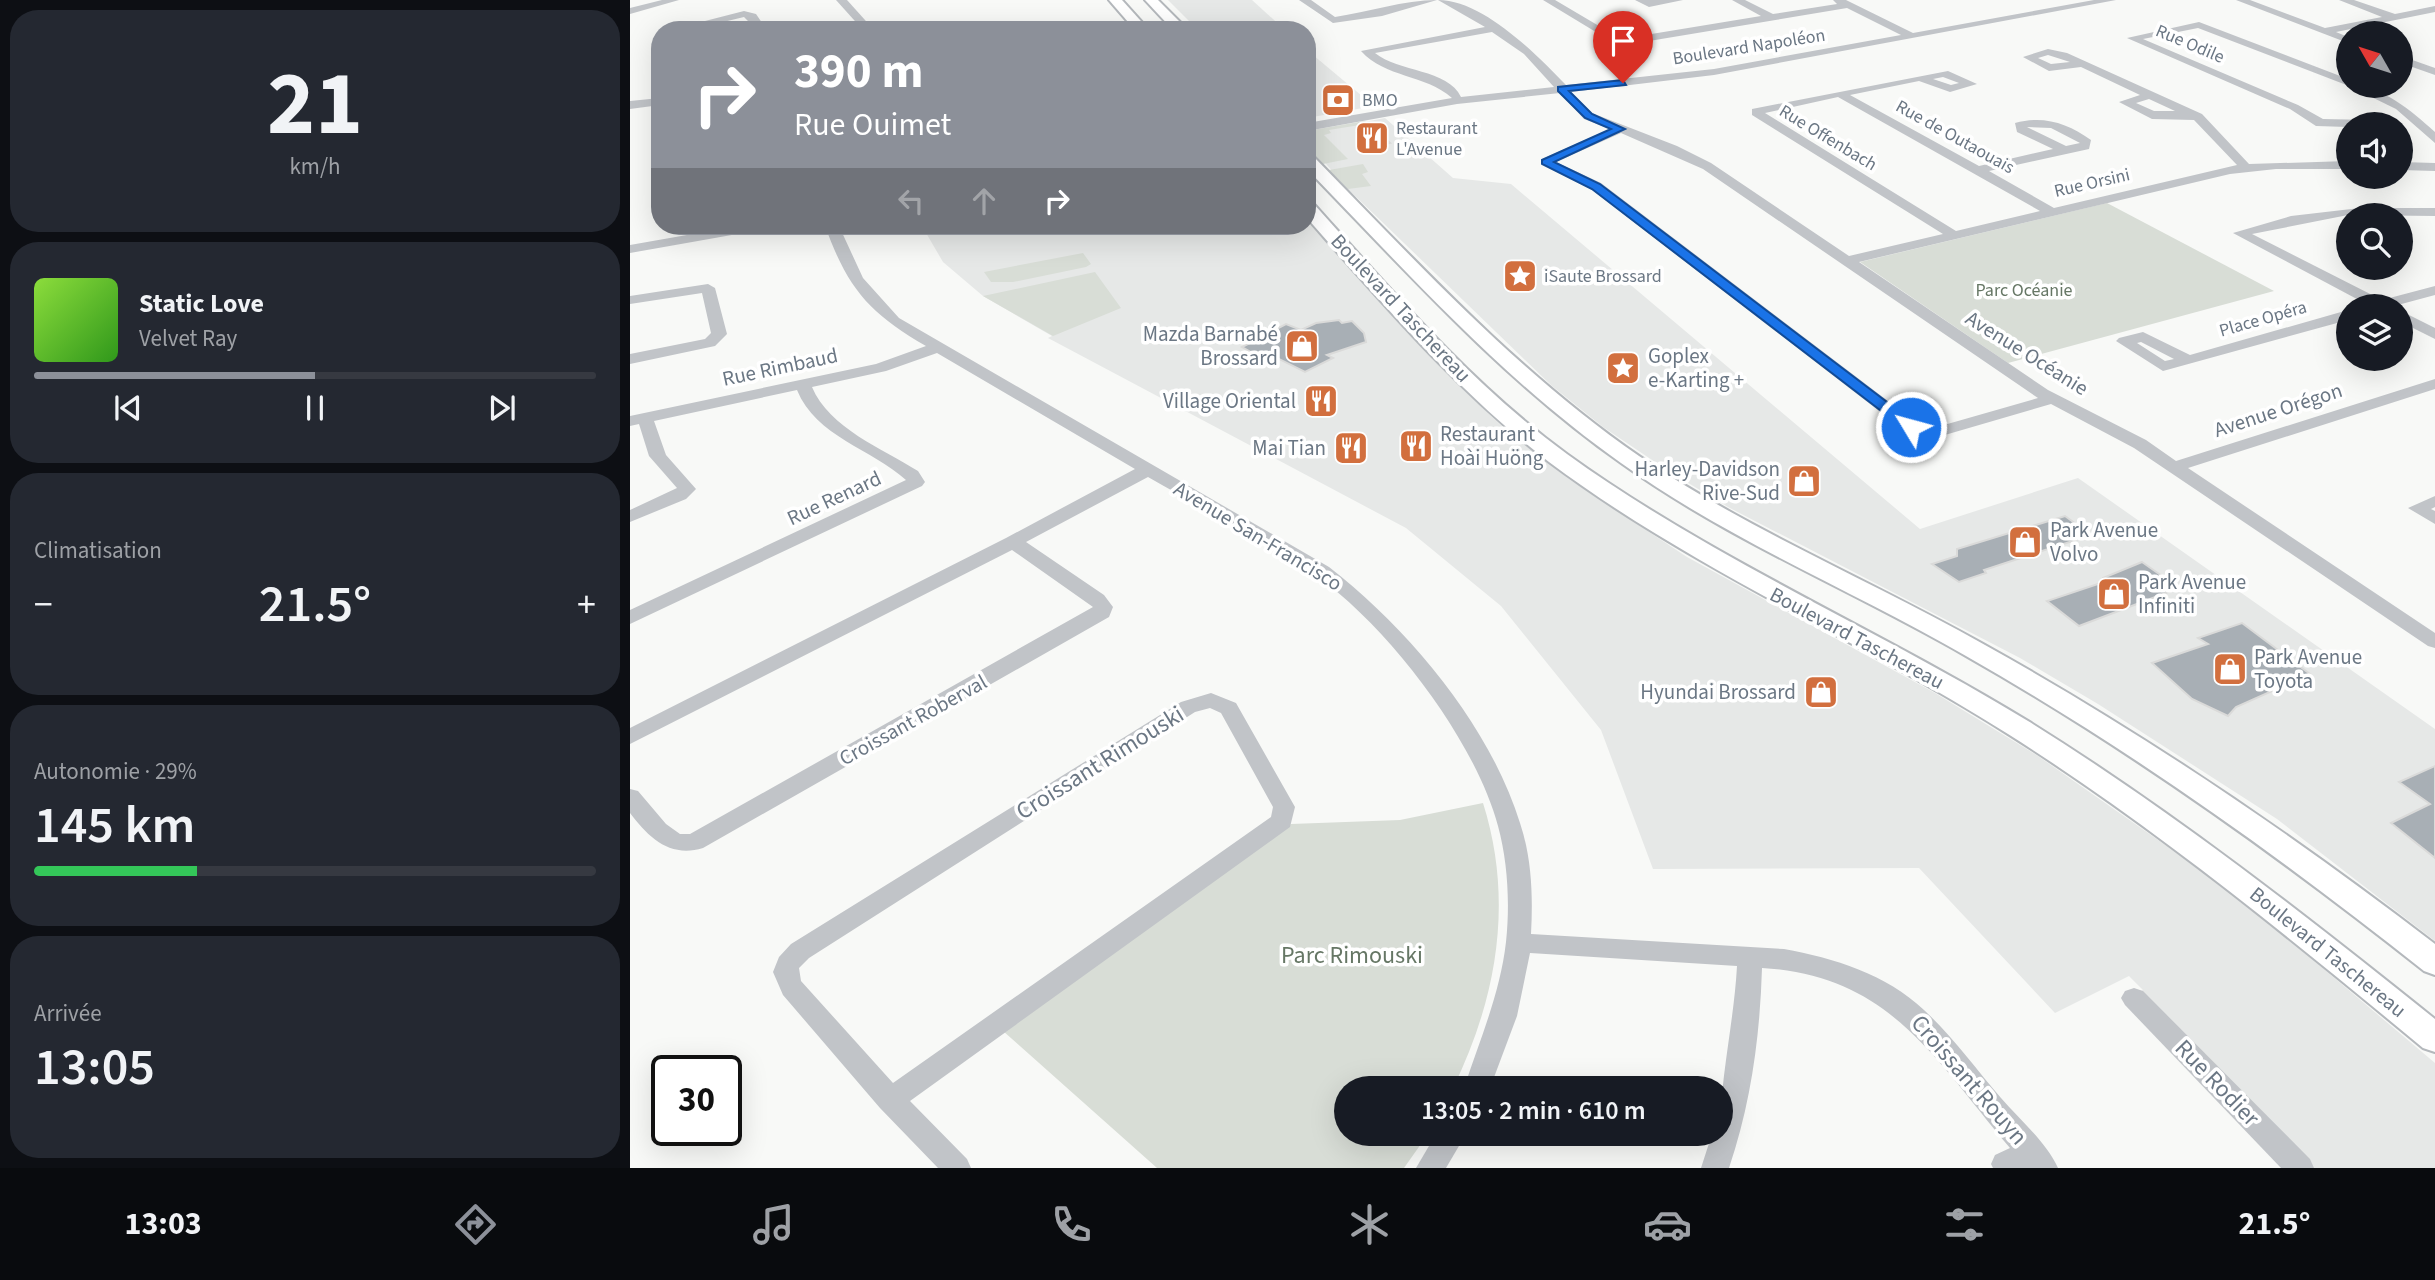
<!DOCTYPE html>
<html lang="fr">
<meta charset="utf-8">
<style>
:root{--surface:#171b24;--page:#242831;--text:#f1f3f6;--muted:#9ea1a6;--line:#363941;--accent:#8c9099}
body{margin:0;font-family:"Source Sans 3",sans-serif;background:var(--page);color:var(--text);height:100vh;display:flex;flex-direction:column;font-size:26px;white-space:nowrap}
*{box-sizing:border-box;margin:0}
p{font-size:23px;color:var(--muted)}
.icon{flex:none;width:38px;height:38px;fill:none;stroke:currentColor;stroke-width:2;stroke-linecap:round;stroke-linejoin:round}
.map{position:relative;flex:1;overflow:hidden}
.details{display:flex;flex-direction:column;gap:10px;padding:10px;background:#0d0f14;width:630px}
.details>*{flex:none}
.top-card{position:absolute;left:21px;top:21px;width:665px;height:214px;border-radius:28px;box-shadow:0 7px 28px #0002;background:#8c9099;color:#fff;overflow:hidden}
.needle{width:46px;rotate:309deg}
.buttons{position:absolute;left:1706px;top:21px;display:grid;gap:14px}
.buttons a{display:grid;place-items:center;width:77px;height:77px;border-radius:50%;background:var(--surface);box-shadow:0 7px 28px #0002;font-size:35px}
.speed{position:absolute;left:21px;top:1055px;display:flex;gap:14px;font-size:35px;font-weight:700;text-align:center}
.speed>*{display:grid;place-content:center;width:91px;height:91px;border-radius:50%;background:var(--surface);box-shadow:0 7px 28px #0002;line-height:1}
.speed .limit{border:4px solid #111;border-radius:10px;background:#fff;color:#111}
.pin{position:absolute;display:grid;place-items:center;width:60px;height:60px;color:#fff;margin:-72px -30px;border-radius:50% 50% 50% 0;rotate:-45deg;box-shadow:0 0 7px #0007}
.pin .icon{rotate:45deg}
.me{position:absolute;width:77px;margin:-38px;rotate:307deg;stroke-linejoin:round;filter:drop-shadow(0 0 5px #0008)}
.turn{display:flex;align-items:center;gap:24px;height:147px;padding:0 28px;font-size:32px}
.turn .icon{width:91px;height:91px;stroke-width:2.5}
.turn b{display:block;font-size:49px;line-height:60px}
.lanes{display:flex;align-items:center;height:66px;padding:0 28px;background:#0003;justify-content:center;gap:35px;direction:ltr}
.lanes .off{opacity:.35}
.big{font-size:52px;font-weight:600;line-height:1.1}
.details .tile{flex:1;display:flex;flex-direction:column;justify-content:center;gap:10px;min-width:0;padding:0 24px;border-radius:28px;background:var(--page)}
.details .dial{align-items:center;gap:0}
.dial b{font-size:91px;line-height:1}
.song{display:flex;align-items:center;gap:21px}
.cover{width:84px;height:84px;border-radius:10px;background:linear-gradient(135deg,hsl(90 70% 55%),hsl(110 70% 35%))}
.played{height:7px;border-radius:4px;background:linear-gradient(90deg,var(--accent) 50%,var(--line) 50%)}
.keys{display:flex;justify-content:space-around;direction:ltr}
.heat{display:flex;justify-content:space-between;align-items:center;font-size:38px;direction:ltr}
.charge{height:10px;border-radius:5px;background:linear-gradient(90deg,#34c759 29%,var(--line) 0)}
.trip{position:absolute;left:704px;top:1076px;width:399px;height:70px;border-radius:35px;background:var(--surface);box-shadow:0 7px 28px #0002;font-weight:600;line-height:70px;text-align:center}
.menu{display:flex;height:112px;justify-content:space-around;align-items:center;background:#090b0e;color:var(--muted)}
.menu .icon{width:49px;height:49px}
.menu .current{color:var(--accent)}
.menu b{font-size:32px;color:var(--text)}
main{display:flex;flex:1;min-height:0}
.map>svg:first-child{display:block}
</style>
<main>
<section class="details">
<div class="tile dial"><b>21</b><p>km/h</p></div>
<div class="tile">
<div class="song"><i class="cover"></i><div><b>Static Love</b><p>Velvet Ray</p></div></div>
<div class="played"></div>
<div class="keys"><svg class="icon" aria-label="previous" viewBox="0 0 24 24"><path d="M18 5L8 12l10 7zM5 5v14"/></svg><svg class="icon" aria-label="pause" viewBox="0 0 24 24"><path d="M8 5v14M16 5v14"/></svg><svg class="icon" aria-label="next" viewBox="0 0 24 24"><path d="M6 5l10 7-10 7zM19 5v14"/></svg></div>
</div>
<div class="tile"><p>Climatisation</p>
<div class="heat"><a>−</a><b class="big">21.5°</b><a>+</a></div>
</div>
<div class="tile"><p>Autonomie · 29%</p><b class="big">145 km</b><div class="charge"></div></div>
<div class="tile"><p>Arrivée</p><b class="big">13:05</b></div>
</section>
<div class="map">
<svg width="1805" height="1168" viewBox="0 0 1805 1168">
<rect width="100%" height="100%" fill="#f8f9f7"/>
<g fill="#e6e8e7">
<polygon points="538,0 622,0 655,30 568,30"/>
<polygon points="677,50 744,106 677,118"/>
<polygon points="755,118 823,178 881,184 1290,529 1448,478 1805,729 1805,941 1647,819 1468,704 1390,658 1098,507 1040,472 973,427 922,386 717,188 677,142 677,133"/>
<polygon points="677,221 822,379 878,432 939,479 1057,557 1305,693 1408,756 1581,877 1676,954 1805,1063 1805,1168 1683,1168 1510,992 1513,990 1499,976 1425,1013 1289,868 1023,869 971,730 871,606 776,528 418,338 422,336 353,296 313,262 292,226 677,226"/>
</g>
<g fill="#d8ddd6">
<polygon points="734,121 743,125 736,124 699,130 701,133 694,135 718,159 693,164 677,149 677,131"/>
<polygon points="733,164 738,172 732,174 741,186 718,189 699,170"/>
<polygon points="1477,203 1644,291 1378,363 1230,262"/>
<polygon points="453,253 461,264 456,267 383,282 361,282 354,272"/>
<polygon points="465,272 491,308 423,336 353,296"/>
<path d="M853,803C884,901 867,998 823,1088H716V1134H798L774,1168H527L373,1031L661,824L770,820Z"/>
</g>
<g fill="#a8afb5" stroke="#dadad9" stroke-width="2">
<polygon points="744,129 760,143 741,147 727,133"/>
<polygon points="709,320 712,323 722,321 734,333 736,342 697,355 703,358 675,372 635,352 628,356 612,347 656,324 671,330 686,323"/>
<polygon points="1435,516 1461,535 1354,570 1356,573 1329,582 1302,564 1327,556 1327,549"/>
<polygon points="1512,562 1549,588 1449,626 1417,601 1471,583 1473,578"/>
<polygon points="1612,623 1680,674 1606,707 1598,716 1562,699 1522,663 1578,644 1568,638"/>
<polygon points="1805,766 1805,858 1761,823 1800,804 1769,782"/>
</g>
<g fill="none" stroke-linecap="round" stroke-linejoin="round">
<g stroke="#b4b8bc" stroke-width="4">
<g id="major">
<polygon points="479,0 492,0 519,30 505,30"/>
<polygon points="515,0 528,0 558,30 543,30"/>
<path d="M677,154L683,156C786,261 887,372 1009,456C1118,530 1240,580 1355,645C1513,733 1662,834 1805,944V975L1794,971C1648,855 1498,748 1336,656C1222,590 1098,540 991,463C873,380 777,272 677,169Z"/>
<path d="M677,202L683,203C762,291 841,384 937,454C1082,559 1246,628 1398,721C1541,810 1674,914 1805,1019V1052L1793,1048C1659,937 1525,827 1378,734C1228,639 1062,569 919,462C828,392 753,304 677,218Z"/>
</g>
</g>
<g fill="#c1c4c8" fill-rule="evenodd">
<polygon points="32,0 49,0 0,14 0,8"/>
<polygon points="206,0 217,0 244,30 233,30"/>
<path d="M669,0H681L705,17C738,12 774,0 807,0L752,16L703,23Z"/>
<path d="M808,0C853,0 906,54 936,85L1084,69L1271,35L1217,8L989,46L913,0H925L991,39L1131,16L1102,0H1115L1143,14L1207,4L1203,0H1216L1283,33L1464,0H1486L1084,75L941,92L962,113L1047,146L1081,163L1219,256L1313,234L1122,115V109L1318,71L1347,84L1320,92L1289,81L1220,95L1349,166L1423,149L1387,132L1385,123C1413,115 1438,123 1461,140L1459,149L1359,171L1424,208L1607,165L1564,120L1522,119L1489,102L1510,95L1451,67L1419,71L1393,57L1418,49L1437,53L1572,114L1619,164L1718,161V169H1646L1600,174L1229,262L1418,390L1516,440L1546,461L1805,379V389L1558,468L1805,633V648L1798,646L1504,448L1421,404L1308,437H1294L1275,431L961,189L912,165V159L980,129L954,119L930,93L827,104L677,131V123L822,98C795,74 755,78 731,51L855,27ZM862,32L894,54L924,87L831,97C818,69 768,72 745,53ZM1418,55L1440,62L1421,64L1408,58ZM1313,77L1329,83L1321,85L1303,79ZM1208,97L1410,211L1326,231L1135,113ZM1519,99L1545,111H1524L1506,103ZM1397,127L1421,128L1450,143L1436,146ZM991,133L1073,169L1408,398L1307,427L1287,423L971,183L926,162Z"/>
<polygon points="1005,0 1053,0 1019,7"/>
<polygon points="1606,0 1620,0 1695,28 1752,17 1709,0 1724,0 1765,14 1805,6 1805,12 1706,32 1718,37 1718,43"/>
<polygon points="114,11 126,14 137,30 127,30 114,17 60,30 40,30"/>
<path d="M1569,22L1718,79V86C1754,86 1780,110 1805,132V143L1766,109L1719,86L1568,28L1513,39L1668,105L1693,119L1740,120L1746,124H1718V127L1686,126L1660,109L1497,38Z"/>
<polygon points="30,32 30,43 25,40 25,35"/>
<polygon points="1771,56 1805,68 1805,75 1771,63"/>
<polygon points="30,98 30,105 0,109 0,101"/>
<polygon points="1771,162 1805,163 1805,171 1771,170"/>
<polygon points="1730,208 1805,208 1805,216 1718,215 1622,234 1752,300 1805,286 1805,295 1764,306 1740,306 1603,233 1661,216"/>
<polygon points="108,226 137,226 130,230 0,253 0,245"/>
<path d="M195,226H209L233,278L269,318L699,567C779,629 860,726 890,823C902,859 903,897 901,934L1154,949C1204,958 1256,974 1294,1010C1322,1036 1346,1069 1371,1098C1390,1120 1416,1142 1428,1168H1363L1361,1164L1365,1155L1380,1148C1305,1060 1260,975 1132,968C1130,1036 1121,1103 1099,1168H1071L1082,1134H1090C1090,1078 1104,1022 1107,966L900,953L887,1016L860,1088H834C850,1039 870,994 876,942C880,904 878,863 868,826C845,740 759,628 687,576C635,539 573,509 518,477L396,542L474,595L483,607L479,617L73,848C40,858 19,838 0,813V789L8,791L36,824L50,834H60L463,607L382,550L0,744V728L376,538L505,469L307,353L256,371L182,387C199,428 253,449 288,471L295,482L292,486L0,624V610L276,480C242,449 186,437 167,390L24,421L36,455L66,489L56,499L0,522V510L47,488L19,456L9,424L0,426V416L246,364L296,346C239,313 218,289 195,226Z"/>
<polygon points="78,284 85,288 97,334 85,346 0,364 0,354 75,339 81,333 72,293 0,304 0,296"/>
<path d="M1718,310V320L1533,371L1486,341L1489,338L1513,332L1560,355ZM1511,342L1544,359L1535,361L1507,343Z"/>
<polygon points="1771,311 1805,328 1805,339 1771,322"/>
<polygon points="1805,496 1805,507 1801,509 1805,511 1805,524 1778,508"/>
<path d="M581,693L606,703L665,807L660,827L280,1101L337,1159L341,1168H308L250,1108L153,995L143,972L149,957L161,944L551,702ZM580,708L591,713L643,807L641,817L263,1083L171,981L169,968L179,958L565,712Z"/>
<polygon points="1504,988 1513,991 1680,1159 1684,1168 1651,1168 1495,1005 1491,998 1495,991"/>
<polygon points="806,1134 836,1134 816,1168 786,1168"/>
</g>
<use href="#major" fill="#fff" fill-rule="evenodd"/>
</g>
<polygon fill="#1a73e8" stroke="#114b97" stroke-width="2" points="993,80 996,85 939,91 962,114 995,129 924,162 970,184 1286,424 1286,430 1276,430 962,189 912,164 912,160 981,129 955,118 928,91 928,87"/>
<defs>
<g id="bank-square" transform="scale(1.75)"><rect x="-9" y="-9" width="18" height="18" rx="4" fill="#d26f3e" stroke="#fff"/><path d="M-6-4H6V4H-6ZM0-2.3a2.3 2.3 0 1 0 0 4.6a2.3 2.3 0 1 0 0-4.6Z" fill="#fff"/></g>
<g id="restaurant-square" transform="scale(1.75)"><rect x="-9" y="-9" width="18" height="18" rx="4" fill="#d26f3e" stroke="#fff"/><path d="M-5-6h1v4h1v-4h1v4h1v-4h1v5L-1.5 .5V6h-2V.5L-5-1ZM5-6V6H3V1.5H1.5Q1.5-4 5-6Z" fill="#fff"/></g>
<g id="sight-square" transform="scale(1.75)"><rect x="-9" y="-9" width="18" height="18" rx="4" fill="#d26f3e" stroke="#fff"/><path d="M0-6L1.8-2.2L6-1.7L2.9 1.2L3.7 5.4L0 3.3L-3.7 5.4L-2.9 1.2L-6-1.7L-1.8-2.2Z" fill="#fff"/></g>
<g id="shop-square" transform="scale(1.75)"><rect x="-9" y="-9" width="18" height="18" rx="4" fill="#d26f3e" stroke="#fff"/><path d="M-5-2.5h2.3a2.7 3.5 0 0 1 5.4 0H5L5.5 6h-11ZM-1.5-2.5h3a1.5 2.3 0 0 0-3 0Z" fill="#fff"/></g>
</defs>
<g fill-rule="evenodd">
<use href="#bank-square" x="708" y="100"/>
<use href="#restaurant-square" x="742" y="138"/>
<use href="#sight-square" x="890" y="276"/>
<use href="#shop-square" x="672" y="346"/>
<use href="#sight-square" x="993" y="368"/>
<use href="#restaurant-square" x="691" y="401"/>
<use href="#restaurant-square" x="786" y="446"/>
<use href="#restaurant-square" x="721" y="448"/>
<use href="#shop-square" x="1174" y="481"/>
<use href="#shop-square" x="1395" y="542"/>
<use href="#shop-square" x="1484" y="594"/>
<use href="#shop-square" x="1600" y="669"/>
<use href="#shop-square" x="1191" y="692"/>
</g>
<g text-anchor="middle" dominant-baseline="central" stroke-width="7" stroke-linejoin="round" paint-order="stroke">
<g font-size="18" fill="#6b7784" stroke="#fff">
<text transform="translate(1560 44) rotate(23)">Rue Odile</text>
<text transform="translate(1119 47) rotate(-9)">Boulevard Napoléon</text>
<text transform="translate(1325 137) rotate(29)">Rue de Outaouais</text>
<text transform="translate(1198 138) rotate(31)">Rue Offenbach</text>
<text transform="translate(1462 183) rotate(-13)">Rue Orsini</text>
<text transform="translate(1633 319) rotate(-16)">Place Opéra</text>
</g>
<g font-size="18" fill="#6b7784" stroke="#fff" text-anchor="start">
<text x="732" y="100">BMO</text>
<text x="766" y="128">Restaurant<tspan x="766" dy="21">L'Avenue</tspan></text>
<text x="914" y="276">iSaute Brossard</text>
</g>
<g font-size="18" fill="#667765" stroke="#fff">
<text x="1394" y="290">Parc Océanie</text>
</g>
<g font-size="21" fill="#6b7784" stroke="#fff">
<text transform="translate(771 308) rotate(47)">Boulevard Taschereau</text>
<text transform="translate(1397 353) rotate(32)">Avenue Océanie</text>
<text transform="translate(150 367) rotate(-12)">Rue Rimbaud</text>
<text transform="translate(1648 410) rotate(-18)">Avenue Orégon</text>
<text transform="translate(204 498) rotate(-25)">Rue Renard</text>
<text transform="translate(628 536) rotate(31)">Avenue San-Francisco</text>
<text transform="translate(1227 638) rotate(28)">Boulevard Taschereau</text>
<text transform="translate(283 720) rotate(-29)">Croissant Roberval</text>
<text transform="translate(1698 952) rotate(39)">Boulevard Taschereau</text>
</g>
<g font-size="21" fill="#6b7784" stroke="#fff" text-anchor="end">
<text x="648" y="334">Mazda Barnabé<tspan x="648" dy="24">Brossard</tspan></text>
<text x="1018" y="356" text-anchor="start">Goplex<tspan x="1018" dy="24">e-Karting +</tspan></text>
<text x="666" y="401">Village Oriental</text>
<text x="810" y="434" text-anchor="start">Restaurant<tspan x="810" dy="24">Hoài Huöng</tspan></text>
<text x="696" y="448">Mai Tian</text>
<text x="1150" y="469">Harley-Davidson<tspan x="1150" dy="24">Rive-Sud</tspan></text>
<text x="1420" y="530" text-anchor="start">Park Avenue<tspan x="1420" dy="24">Volvo</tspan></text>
<text x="1508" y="582" text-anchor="start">Park Avenue<tspan x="1508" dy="24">Infiniti</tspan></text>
<text x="1624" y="657" text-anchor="start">Park Avenue<tspan x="1624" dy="24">Toyota</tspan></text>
<text x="1166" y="692">Hyundai Brossard</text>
</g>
<g font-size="24" fill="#6b7784" stroke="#fff">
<text transform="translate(470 763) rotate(-32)">Croissant Rimouski</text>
<text transform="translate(1339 1080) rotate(49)">Croissant Rouyn</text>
<text transform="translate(1587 1083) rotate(46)">Rue Rodier</text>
</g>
<g font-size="24" fill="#667765" stroke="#fff">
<text x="722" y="955">Parc Rimouski</text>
</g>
</g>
</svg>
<div class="buttons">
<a><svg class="needle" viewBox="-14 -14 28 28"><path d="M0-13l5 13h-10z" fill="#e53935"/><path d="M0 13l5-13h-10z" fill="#9ea1a6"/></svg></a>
<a><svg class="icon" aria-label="sound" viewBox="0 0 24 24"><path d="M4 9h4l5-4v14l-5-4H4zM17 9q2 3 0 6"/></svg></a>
<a><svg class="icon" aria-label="search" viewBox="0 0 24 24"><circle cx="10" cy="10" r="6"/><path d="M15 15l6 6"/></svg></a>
<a><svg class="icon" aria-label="layers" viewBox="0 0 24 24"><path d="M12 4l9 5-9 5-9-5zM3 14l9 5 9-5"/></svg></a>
</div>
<div class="speed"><div class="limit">30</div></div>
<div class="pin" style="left:993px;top:83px;background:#d93025"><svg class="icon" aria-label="arrive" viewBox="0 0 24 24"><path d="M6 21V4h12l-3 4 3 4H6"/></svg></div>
<svg class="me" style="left:1281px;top:427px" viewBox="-20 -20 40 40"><circle r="17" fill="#1a73e8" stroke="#fff" stroke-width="3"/><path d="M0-11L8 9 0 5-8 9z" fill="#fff"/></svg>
<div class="trip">13:05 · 2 min · 610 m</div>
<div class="top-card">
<div class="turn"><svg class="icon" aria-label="right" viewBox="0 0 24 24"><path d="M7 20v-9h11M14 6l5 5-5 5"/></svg><div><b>390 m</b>Rue Ouimet</div></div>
<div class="lanes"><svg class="icon off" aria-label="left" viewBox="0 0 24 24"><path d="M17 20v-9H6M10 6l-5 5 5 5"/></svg><svg class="icon off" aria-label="ahead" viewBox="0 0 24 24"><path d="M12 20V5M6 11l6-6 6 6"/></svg><svg class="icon" aria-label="right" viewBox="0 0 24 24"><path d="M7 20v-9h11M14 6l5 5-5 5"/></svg></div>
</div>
</div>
</main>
<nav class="menu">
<b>13:03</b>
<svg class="icon current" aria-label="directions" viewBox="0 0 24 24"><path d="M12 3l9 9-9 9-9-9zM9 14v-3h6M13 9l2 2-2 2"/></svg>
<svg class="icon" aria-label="music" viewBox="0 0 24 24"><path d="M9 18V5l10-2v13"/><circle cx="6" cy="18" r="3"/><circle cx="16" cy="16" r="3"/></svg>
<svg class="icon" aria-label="phone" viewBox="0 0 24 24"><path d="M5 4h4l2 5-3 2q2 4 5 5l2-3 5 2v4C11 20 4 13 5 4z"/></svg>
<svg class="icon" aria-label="climate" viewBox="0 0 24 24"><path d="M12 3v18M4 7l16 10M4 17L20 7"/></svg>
<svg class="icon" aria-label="car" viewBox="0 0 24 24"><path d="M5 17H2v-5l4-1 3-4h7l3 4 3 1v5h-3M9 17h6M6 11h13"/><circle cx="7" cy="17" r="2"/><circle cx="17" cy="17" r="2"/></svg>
<svg class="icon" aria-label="filters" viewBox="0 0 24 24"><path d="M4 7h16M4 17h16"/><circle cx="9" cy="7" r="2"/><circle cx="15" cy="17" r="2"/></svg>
<b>21.5°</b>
</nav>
